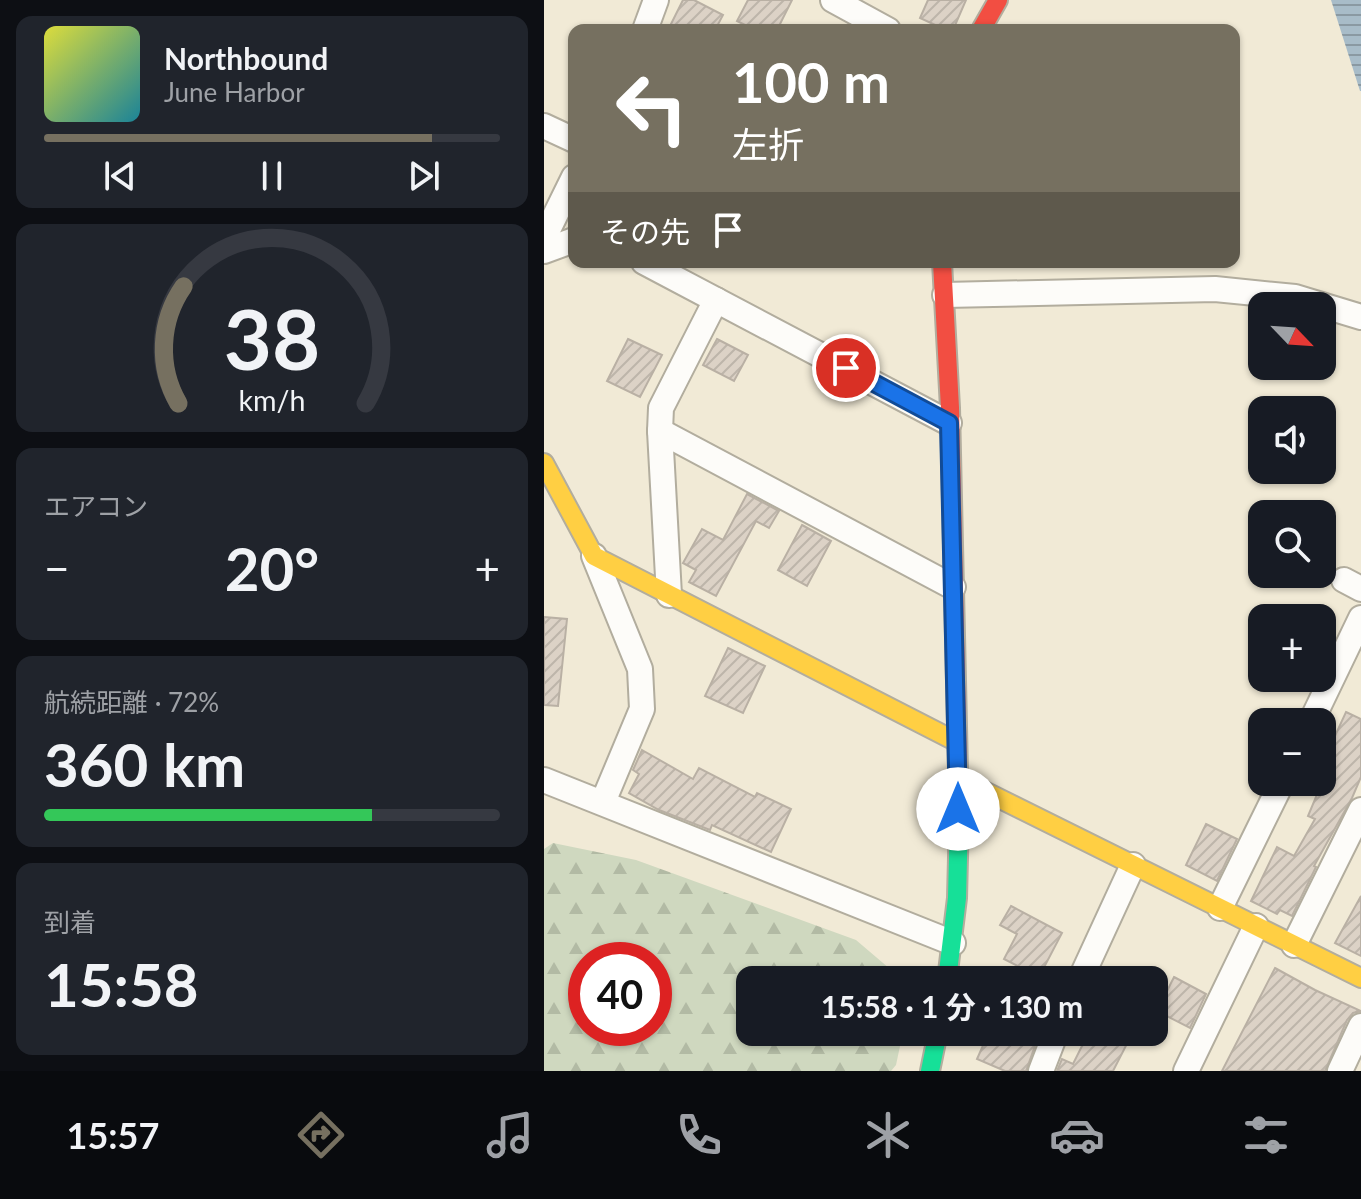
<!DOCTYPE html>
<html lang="ja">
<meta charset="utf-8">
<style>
:root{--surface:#171b24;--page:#20242c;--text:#f1f3f6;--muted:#9ea1a6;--line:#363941;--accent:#767060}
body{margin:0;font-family:Lato,"Noto Sans JP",sans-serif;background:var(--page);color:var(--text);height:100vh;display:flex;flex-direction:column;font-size:30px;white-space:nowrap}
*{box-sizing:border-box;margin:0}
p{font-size:26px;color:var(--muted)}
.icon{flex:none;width:44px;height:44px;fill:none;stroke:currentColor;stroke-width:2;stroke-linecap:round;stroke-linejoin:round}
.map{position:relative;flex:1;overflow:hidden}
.sheet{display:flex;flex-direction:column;gap:16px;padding:16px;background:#0d0f14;width:544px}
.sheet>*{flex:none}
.hud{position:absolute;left:24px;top:24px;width:672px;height:244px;border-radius:16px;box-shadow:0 2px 6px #0004;background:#767060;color:#fff;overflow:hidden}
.needle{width:52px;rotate:115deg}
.controls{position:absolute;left:704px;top:292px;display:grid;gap:16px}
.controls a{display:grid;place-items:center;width:88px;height:88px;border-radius:16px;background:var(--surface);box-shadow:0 2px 6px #0004;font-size:40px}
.speed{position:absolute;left:24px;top:942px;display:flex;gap:16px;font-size:40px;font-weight:700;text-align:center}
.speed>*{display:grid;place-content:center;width:104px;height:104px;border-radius:50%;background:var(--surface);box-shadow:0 2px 6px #0004;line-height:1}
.speed .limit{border:12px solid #d22;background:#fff;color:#111}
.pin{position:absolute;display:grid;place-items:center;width:68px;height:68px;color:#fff;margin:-34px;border:4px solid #fff;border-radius:50%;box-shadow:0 2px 8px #0007}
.me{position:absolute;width:88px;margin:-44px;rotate:0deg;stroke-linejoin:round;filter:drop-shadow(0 0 6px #0008)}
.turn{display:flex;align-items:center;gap:28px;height:168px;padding:0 32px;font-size:36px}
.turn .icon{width:104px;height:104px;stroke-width:2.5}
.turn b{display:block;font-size:56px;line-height:68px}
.then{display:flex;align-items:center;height:76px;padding:0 32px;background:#0003;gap:16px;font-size:30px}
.big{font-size:60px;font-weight:700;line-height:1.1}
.sheet .tile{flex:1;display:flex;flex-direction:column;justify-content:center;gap:12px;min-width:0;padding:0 28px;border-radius:16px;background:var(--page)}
.sheet .dial{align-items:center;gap:0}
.dial svg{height:208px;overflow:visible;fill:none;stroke:var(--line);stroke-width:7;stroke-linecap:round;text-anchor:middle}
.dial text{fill:var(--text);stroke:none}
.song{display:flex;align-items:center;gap:24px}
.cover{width:96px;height:96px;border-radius:12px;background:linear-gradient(135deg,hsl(60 70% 55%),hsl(190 70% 35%))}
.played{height:8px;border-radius:4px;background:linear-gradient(90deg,var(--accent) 85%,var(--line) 85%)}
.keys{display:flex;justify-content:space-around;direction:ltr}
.heat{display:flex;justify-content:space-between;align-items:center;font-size:44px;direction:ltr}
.charge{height:12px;border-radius:6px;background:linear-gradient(90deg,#34c759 72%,var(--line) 0)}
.trip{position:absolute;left:192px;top:966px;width:432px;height:80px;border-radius:16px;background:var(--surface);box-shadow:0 2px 6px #0004;font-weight:700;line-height:80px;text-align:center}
.menu{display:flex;height:128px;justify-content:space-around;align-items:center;background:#090b0e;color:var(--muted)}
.menu .icon{width:56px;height:56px}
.menu .active{color:var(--accent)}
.menu b{font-size:36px;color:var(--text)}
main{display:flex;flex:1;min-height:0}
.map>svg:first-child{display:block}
</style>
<main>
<section class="sheet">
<div class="tile">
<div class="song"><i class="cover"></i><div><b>Northbound</b><p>June Harbor</p></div></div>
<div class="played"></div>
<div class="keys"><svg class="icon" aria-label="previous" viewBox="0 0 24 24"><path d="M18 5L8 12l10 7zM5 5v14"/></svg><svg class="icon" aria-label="pause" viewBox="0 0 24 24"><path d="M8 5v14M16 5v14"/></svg><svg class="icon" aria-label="next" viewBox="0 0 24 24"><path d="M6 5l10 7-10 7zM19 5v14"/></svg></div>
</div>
<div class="tile dial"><svg viewBox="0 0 100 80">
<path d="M14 69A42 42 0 1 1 86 69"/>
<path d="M14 69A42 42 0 0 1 16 24" stroke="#767060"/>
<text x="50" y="56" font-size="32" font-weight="700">38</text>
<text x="50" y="72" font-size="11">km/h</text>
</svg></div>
<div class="tile"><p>エアコン</p>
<div class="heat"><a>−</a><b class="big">20°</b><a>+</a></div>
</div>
<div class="tile"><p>航続距離 · 72%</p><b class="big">360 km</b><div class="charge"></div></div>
<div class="tile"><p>到着</p><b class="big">15:58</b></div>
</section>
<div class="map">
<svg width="817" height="1071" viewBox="0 0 817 1071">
<defs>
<pattern id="forest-firs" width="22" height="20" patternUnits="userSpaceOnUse" patternTransform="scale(2)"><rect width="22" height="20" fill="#cfd8bf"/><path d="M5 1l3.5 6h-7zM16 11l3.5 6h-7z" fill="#b2baa4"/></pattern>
<pattern id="water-rules" width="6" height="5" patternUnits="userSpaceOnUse" patternTransform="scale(2)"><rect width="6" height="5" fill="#a8bcc8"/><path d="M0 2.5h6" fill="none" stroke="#8a99a2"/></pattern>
<pattern id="building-hatch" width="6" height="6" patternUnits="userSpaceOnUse" patternTransform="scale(2)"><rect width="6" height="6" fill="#dcd2c6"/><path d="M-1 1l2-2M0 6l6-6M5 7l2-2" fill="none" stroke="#bdb5aa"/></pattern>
</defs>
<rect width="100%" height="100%" fill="#f1ead6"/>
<path fill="url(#forest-firs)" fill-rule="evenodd" d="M9,843L92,860L312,940L359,980H206V1032H359L352,1065L347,1071H0V849ZM42,960H110V1028H42Z"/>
<polygon fill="url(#water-rules)" points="787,0 817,0 817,91 816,91"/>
<g fill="url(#building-hatch)" stroke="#b9b0a4" stroke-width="2">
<polygon points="139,0 150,0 179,15 171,30 124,30"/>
<polygon points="204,0 248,0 233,30 211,30 193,21"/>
<polygon points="384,0 422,0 409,30 402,30 376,18"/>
<polygon points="84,339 118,355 96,397 63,381"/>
<polygon points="173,339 204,355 190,381 159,365"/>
<polygon points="203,494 235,511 225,528 212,521 172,596 145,582 152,570 139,563 158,529 179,540"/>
<polygon points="258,525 287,541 263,586 234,570"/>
<polygon points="0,617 23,619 14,706 0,705"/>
<polygon points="184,648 221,666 199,713 161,696"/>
<polygon points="802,712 817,719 817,777 808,798 770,866 772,867 748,916 736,910 733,914 707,901 733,847 750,856 771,819 764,816 790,754 784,751"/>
<polygon points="98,750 149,779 155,768 211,797 213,793 247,809 227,852 168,825 166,830 115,810 85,793 95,774 89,770"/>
<polygon points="662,824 693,839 673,881 642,865"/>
<polygon points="817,896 817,956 791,943"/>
<polygon points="467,906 518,933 495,977 460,959 473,934 456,925"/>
<polygon points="731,968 771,990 817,1011 809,1013 803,1020 781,1071 678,1071"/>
<polygon points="630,977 662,994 646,1028 613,1011"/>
<polygon points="445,1032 476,1032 493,1040 482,1071 461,1071 433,1059"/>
<polygon points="545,1032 589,1032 569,1071 513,1071 518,1059 529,1064"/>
</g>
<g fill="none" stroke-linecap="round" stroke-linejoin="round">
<g stroke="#b2ad9e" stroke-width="28">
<g id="street">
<polyline points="289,0 344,30"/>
<polyline points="101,30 112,0"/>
<polyline points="0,126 30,140"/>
<polyline points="0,238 30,177"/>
<polyline points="0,251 30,240"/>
<polyline points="100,262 405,423"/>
<polyline points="401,295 671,289 751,297 817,317"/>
<polyline points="116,431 409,587"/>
<polyline points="50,556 96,669 98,709 59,802"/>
<polyline points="800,580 817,589"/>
<polyline points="125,595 116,431 117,408 172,300"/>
<polyline points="767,722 817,618"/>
<polyline points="0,780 409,943"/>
<polyline points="676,908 738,782"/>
<polyline points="750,945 817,810"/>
<polyline points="536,980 589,865"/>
<polyline points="497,1071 512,1032"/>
<polyline points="642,1071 712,926"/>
<polyline points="796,1071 817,1026"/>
</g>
</g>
<g stroke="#b2ad9e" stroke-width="22">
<g id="fast">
<polyline points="403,980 413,898 415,817"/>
<polyline points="386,1071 394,1032"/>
</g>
</g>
<g stroke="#b2ad9e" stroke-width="22">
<g id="slow">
<polyline points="0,463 50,556 413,742"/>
<polyline points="414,778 817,978"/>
</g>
</g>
<g stroke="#b2ad9e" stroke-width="22">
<g id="jam">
<polyline points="437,30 454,0"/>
<polyline points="398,262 406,408 415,817"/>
</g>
</g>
<use href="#street" stroke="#fdfcf9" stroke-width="24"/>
<use href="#fast" stroke="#16e098" stroke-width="18"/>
<use href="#slow" stroke="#ffcf43" stroke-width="18"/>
<use href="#jam" stroke="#f24e42" stroke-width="18"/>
</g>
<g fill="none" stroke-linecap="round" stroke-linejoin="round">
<g stroke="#114b97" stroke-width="20">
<polyline id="route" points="302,368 405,423 414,809"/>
</g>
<use href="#route" stroke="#1a73e8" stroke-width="14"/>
</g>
</svg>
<div class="controls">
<a><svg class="needle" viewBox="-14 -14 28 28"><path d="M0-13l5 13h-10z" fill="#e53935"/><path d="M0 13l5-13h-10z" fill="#9ea1a6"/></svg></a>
<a><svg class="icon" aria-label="sound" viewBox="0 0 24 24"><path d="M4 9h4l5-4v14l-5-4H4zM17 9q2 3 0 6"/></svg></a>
<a><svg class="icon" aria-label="search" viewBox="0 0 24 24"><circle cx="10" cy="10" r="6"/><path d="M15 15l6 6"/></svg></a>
<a>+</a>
<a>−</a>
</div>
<div class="speed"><div class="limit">40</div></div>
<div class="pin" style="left:302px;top:368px;background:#d93025"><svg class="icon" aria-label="arrive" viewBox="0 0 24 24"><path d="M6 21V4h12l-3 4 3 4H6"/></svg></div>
<svg class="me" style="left:414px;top:809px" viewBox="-20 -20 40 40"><circle r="19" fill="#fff"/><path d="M0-13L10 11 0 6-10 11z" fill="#1a73e8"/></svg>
<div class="trip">15:58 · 1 分 · 130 m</div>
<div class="hud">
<div class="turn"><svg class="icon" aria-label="left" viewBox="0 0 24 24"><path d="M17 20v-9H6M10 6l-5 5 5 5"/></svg><div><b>100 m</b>左折</div></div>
<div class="then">その先<svg class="icon" aria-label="arrive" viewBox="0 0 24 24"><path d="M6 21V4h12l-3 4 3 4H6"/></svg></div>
</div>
</div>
</main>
<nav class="menu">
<b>15:57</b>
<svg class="icon active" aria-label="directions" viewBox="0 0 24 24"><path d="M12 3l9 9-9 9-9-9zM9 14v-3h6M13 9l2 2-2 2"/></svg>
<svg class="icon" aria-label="music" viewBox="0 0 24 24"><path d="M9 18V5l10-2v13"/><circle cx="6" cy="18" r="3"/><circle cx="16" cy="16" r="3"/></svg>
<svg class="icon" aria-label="phone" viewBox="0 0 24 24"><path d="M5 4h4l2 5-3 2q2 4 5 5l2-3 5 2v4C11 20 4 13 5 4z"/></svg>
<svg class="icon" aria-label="climate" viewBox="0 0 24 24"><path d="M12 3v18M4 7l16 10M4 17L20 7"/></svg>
<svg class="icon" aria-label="car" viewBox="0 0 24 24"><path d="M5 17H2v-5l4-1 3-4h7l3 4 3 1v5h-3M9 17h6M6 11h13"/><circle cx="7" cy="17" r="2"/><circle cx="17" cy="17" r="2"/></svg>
<svg class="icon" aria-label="filters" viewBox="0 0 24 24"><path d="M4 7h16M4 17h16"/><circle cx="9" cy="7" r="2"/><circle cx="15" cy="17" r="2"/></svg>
</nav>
